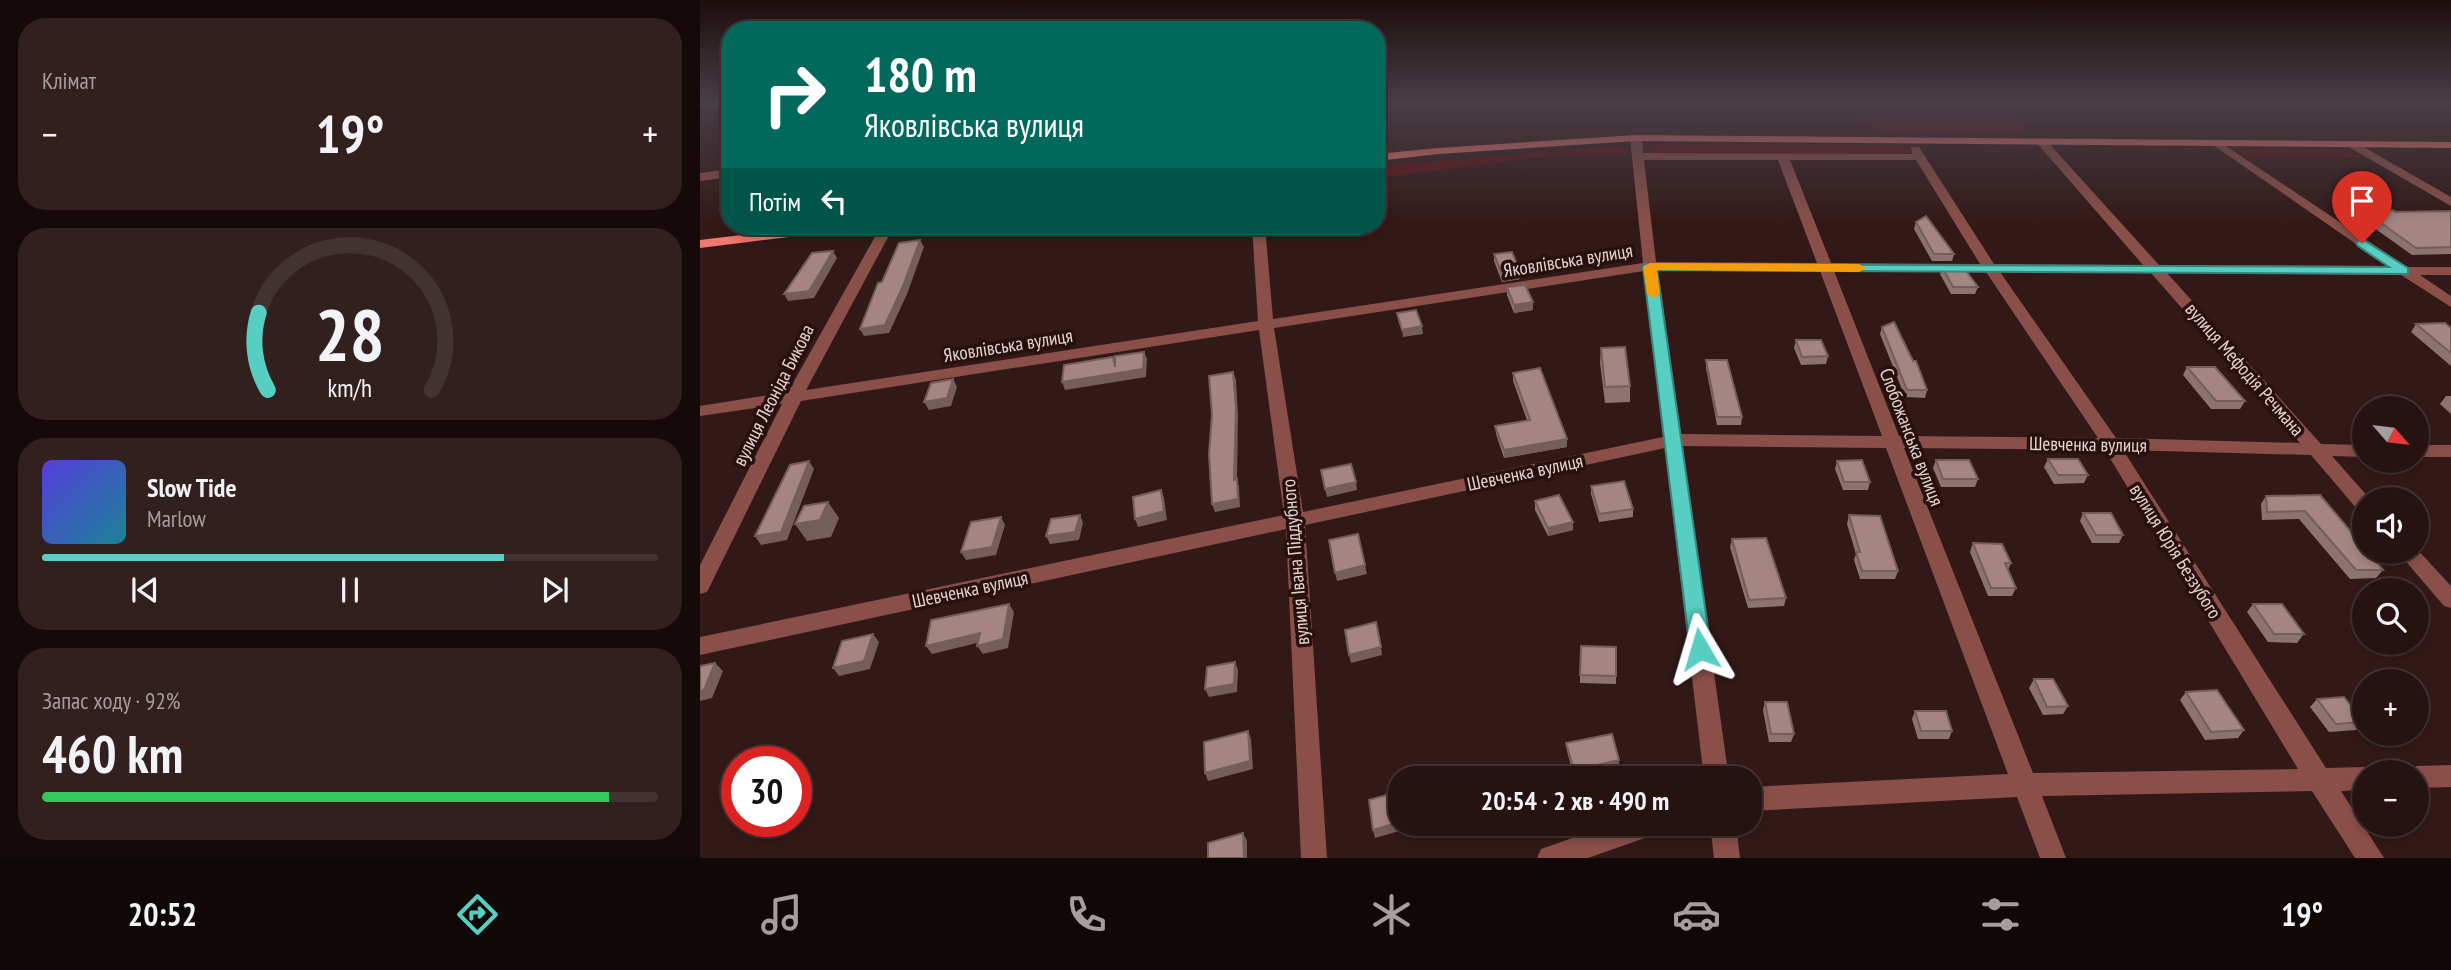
<!DOCTYPE html>
<html lang="uk">
<meta charset="utf-8">
<style>
:root{--surface:#261311;--page:#32201f;--text:#f1f3f6;--muted:#a49e9f;--line:#423231;--accent:#57cec2}
body{margin:0;font-family:"PT Sans Narrow",sans-serif;background:var(--page);color:var(--text);height:100vh;display:flex;flex-direction:column;font-size:26px;white-space:nowrap}
*{box-sizing:border-box;margin:0}
p{font-size:23px;color:var(--muted)}
.icon{flex:none;width:38px;height:38px;fill:none;stroke:currentColor;stroke-width:2;stroke-linecap:round;stroke-linejoin:round}
.map{position:relative;flex:1;overflow:hidden}
.details{display:flex;flex-direction:column;gap:18px;padding:18px;background:#150a09;width:700px}
.details>*{flex:none}
.banner{position:absolute;left:21px;top:21px;width:665px;height:214px;border-radius:28px;box-shadow:0 4px 10px #0003,0 0 0 2px var(--line);background:#00695c;color:#fff;overflow:hidden}
.needle{width:46px;rotate:118deg}
.controls{position:absolute;left:1652px;top:396px;display:grid;gap:14px}
.controls a{display:grid;place-items:center;width:77px;height:77px;border-radius:50%;background:var(--surface);box-shadow:0 4px 10px #0003,0 0 0 2px var(--line);font-size:35px}
.speed{position:absolute;left:21px;top:746px;display:flex;gap:14px;font-size:35px;font-weight:700;text-align:center}
.speed>*{display:grid;place-content:center;width:91px;height:91px;border-radius:50%;background:var(--surface);box-shadow:0 4px 10px #0003,0 0 0 2px var(--line);line-height:1}
.speed .limit{border:10px solid #d22;background:#fff;color:#111}
.pin{position:absolute;display:grid;place-items:center;width:60px;height:60px;color:#fff;margin:-72px -30px;border-radius:50% 50% 50% 0;rotate:-45deg;box-shadow:0 0 7px #0007}
.pin .icon{rotate:45deg}
.me{position:absolute;width:77px;margin:-38px;rotate:353deg;stroke-linejoin:round;filter:drop-shadow(0 0 5px #0008)}
.turn{display:flex;align-items:center;gap:24px;height:147px;padding:0 28px;font-size:32px}
.turn .icon{width:91px;height:91px;stroke-width:2.5}
.turn b{display:block;font-size:49px;line-height:60px}
.then{display:flex;align-items:center;height:66px;padding:0 28px;background:#0003;gap:14px;font-size:26px}
.big{font-size:52px;font-weight:800;line-height:1.1}
.details .card{flex:1;display:flex;flex-direction:column;justify-content:center;gap:10px;min-width:0;padding:0 24px;border-radius:28px;background:var(--page)}
.details .dial{align-items:center;gap:0}
.dial svg{height:182px;overflow:visible;fill:none;stroke:var(--line);stroke-width:7;stroke-linecap:round;text-anchor:middle}
.dial text{fill:var(--text);stroke:none}
.song{display:flex;align-items:center;gap:21px}
.cover{width:84px;height:84px;border-radius:10px;background:linear-gradient(135deg,hsl(250 70% 55%),hsl(190 70% 35%))}
.played{height:7px;border-radius:4px;background:linear-gradient(90deg,var(--accent) 75%,var(--line) 75%)}
.keys{display:flex;justify-content:space-around;direction:ltr}
.heat{display:flex;justify-content:space-between;align-items:center;font-size:38px;direction:ltr}
.charge{height:10px;border-radius:5px;background:linear-gradient(90deg,#34c759 92%,var(--line) 0)}
.trip{position:absolute;left:688px;top:766px;width:374px;height:70px;border-radius:28px;background:var(--surface);box-shadow:0 4px 10px #0003,0 0 0 2px var(--line);font-weight:800;line-height:70px;text-align:center}
.menu{display:flex;height:112px;justify-content:space-around;align-items:center;background:#0f0807;color:var(--muted)}
.menu .icon{width:49px;height:49px}
.menu .selected{color:var(--accent)}
.menu b{font-size:32px;color:var(--text)}
main{display:flex;flex:1;min-height:0}
.map>svg:first-child{display:block}
</style>
<main>
<section class="details">
<div class="card"><p>Клімат</p>
<div class="heat"><a>−</a><b class="big">19°</b><a>+</a></div>
</div>
<div class="card dial"><svg viewBox="0 0 100 80">
<path d="M14 69A42 42 0 1 1 86 69"/>
<path d="M14 69A42 42 0 0 1 10 35" stroke="#57cec2"/>
<text x="50" y="56" font-size="32" font-weight="700">28</text>
<text x="50" y="72" font-size="11">km/h</text>
</svg></div>
<div class="card">
<div class="song"><i class="cover"></i><div><b>Slow Tide</b><p>Marlow</p></div></div>
<div class="played"></div>
<div class="keys"><svg class="icon" aria-label="previous" viewBox="0 0 24 24"><path d="M18 5L8 12l10 7zM5 5v14"/></svg><svg class="icon" aria-label="pause" viewBox="0 0 24 24"><path d="M8 5v14M16 5v14"/></svg><svg class="icon" aria-label="next" viewBox="0 0 24 24"><path d="M6 5l10 7-10 7zM19 5v14"/></svg></div>
</div>
<div class="card"><p>Запас ходу · 92%</p><b class="big">460 km</b><div class="charge"></div></div>
</section>
<div class="map">
<svg width="1751" height="858" viewBox="0 0 1751 858">
<rect width="100%" height="100%" fill="#321917"/>
<g fill="#5d1112">
<polygon points="1190,113 1197,118 1203,118 1221,116 1307,115 1330,135 1175,133 1163,114"/>
<polygon points="954,145 1201,146 1209,148 1211,153 948,153 945,151"/>
<polygon points="916,147 924,147 931,151 921,155 846,156 677,178 677,166"/>
<polygon points="1538,150 1638,150 1661,157 1545,157"/>
</g>
<g fill="none" stroke-linecap="round" stroke-linejoin="round">
<g fill="#8a4f49" fill-rule="evenodd">
<polygon points="677,103 703,103 698,106 677,107"/>
<path d="M936,135L942,138L943,153L1212,154L1211,147H1219L1294,264L1443,265L1337,143L1335,141L1341,138L1345,139L1459,265L1688,266L1513,145V141L1517,140L1707,267H1751V275H1720L1751,296V307L1701,275L1467,273L1621,444L1664,445V457L1632,456L1670,499H1664V511L1657,509L1611,455L1423,450L1626,768L1664,767L1673,771L1664,772V790L1641,791L1684,858H1655L1612,791L1342,796L1366,858H1340L1317,797L1050,811V787L1308,774L1186,448L982,446L1029,779H1004L965,448L605,525L627,858H601L586,529L0,655V637L584,515L559,330L101,401L10,586L7,592L0,594V565L82,404L0,416V406L88,392L181,226H194L106,390L558,321L552,226H565L573,319L943,263L930,138ZM944,160H1078L1117,263L956,262ZM1090,160H1216L1280,264L1131,263ZM958,270L1120,271L1182,436L981,434ZM944,271L963,437L603,512L574,328ZM1134,271L1286,272L1398,438L1199,436ZM1300,272L1451,273L1600,443L1416,438ZM1204,448L1405,450L1598,769L1333,773Z"/>
<polygon points="1647,142 1655,142 1751,197 1751,206 1647,146"/>
<polygon points="30,169 30,177 0,181 0,173"/>
<rect x="1717" y="445" width="34" height="12"/>
<polygon points="1717,549 1751,586 1751,608 1744,606 1697,551 1717,551"/>
<polygon points="1751,765 1751,787 1717,788 1717,772 1707,772 1717,766"/>
<polygon points="912,824 963,824 959,833 888,858 837,858 841,849"/>
<polygon points="1010,824 1036,824 1040,858 1014,858"/>
</g>
<g fill="#f3786f" fill-rule="evenodd">
<polygon points="936,135 1751,142 1751,148 936,141 738,154 677,161 677,154 738,148"/>
<polygon points="116,226 153,226 146,230 0,248 0,240"/>
</g>
</g>
<g fill="#8e726f">
<polygon points="1751,211 1751,254 1712,255 1663,220 1667,213"/>
<polygon points="1216,222 1254,254 1252,261 1232,261 1214,229"/>
<polygon points="794,254 820,279 802,282 794,261"/>
<polygon points="1242,267 1278,287 1275,294 1251,294 1240,274"/>
<polygon points="807,287 833,302 833,310 814,313 807,295"/>
<polygon points="1716,324 1751,328 1751,366 1711,332"/>
<polygon points="1182,327 1227,390 1225,398 1205,397 1180,334"/>
<polygon points="1096,340 1128,356 1126,364 1101,365 1094,348"/>
<polygon points="901,348 930,386 930,402 905,403 900,363"/>
<polygon points="1006,360 1042,417 1041,425 1017,425 1006,368"/>
<polygon points="1487,367 1545,401 1540,409 1511,409 1483,375"/>
<polygon points="813,373 867,439 867,447 804,458 796,434 795,426 827,420 813,381"/>
<polygon points="1746,396 1751,396 1751,414 1740,404"/>
<polygon points="1348,459 1388,475 1384,483 1354,484 1344,467"/>
<polygon points="1236,460 1278,479 1275,487 1241,487 1233,468"/>
<polygon points="1137,461 1170,482 1168,490 1143,490 1135,469"/>
<polygon points="891,486 933,509 933,517 899,522 891,494"/>
<polygon points="1620,495 1683,570 1676,578 1650,579 1599,519 1562,520 1561,504 1566,496"/>
<polygon points="835,501 873,530 848,536 835,510"/>
<polygon points="1383,513 1423,535 1419,543 1392,543 1380,521"/>
<polygon points="1149,515 1198,571 1195,579 1160,579 1154,560 1156,554 1147,524"/>
<polygon points="1032,539 1086,598 1084,606 1048,608 1030,547"/>
<polygon points="1273,543 1311,563 1308,570 1316,588 1312,596 1288,596 1270,552"/>
<polygon points="1553,604 1604,634 1597,643 1568,642 1547,612"/>
<polygon points="880,675 916,676 916,684 880,683"/>
<polygon points="1334,679 1368,706 1363,714 1343,715 1329,688"/>
<polygon points="1486,692 1544,730 1538,738 1505,740 1480,700"/>
<polygon points="1617,699 1664,722 1656,730 1629,732 1610,707"/>
<polygon points="1065,702 1094,734 1091,742 1069,742 1063,710"/>
<polygon points="1215,711 1252,731 1249,739 1218,739 1212,719"/>
<polygon points="866,743 919,768 874,778 867,751"/>
</g>
<g fill="#745d5a">
<polygon points="0,103 30,103 30,104 0,108"/>
<polygon points="514,226 529,226 514,228"/>
<polygon points="220,240 224,247 207,294 189,333 164,336 160,329"/>
<polygon points="133,251 137,258 114,298 88,301 84,294"/>
<polygon points="820,272 820,279 802,282 802,274"/>
<polygon points="833,302 833,310 814,313 814,305"/>
<polygon points="722,326 723,334 703,337 702,330"/>
<polygon points="444,352 447,359 446,377 365,390 362,382 413,357 416,365"/>
<polygon points="533,372 536,380 538,416 537,481 539,487 540,507 515,512 512,504 534,480"/>
<polygon points="253,379 257,387 251,406 229,410 224,402"/>
<polygon points="867,439 867,447 804,458 804,450"/>
<polygon points="109,461 114,469 87,540 61,545 55,536"/>
<polygon points="656,482 657,490 627,497 625,489"/>
<polygon points="461,490 464,498 467,520 438,527 435,519"/>
<polygon points="128,502 139,518 131,537 107,541 95,524"/>
<polygon points="380,515 383,523 379,540 350,544 346,536"/>
<polygon points="301,517 305,525 296,555 266,560 261,552"/>
<polygon points="873,522 873,530 848,536 848,528"/>
<polygon points="665,565 667,574 637,581 635,573"/>
<polygon points="309,604 314,612 308,648 283,654 277,646"/>
<polygon points="280,633 285,641 232,654 226,646"/>
<polygon points="173,634 179,642 170,669 139,676 133,668"/>
<polygon points="681,647 682,655 651,663 649,655"/>
<polygon points="535,662 538,670 537,692 509,697 505,689"/>
<polygon points="15,663 23,671 12,698 0,701 0,691"/>
<polygon points="548,731 551,739 553,769 508,781 505,773"/>
<polygon points="919,760 919,768 874,778 874,770"/>
<polygon points="700,822 700,824 709,824 710,828 675,838 673,830"/>
<polygon points="543,833 547,841 547,858 544,858"/>
</g>
<g fill="#a58581" stroke="#745d5a" stroke-width="2">
<polygon points="1692,210 1696,212 1751,211 1751,247 1716,248 1667,213"/>
<polygon points="1226,216 1254,254 1234,254 1216,222"/>
<polygon points="220,240 203,286 185,325 160,329 178,283 182,282 199,243"/>
<polygon points="133,251 109,291 84,294 112,253"/>
<polygon points="812,252 820,272 802,274 794,254"/>
<polygon points="1242,267 1263,267 1278,287 1253,287"/>
<polygon points="825,285 833,302 814,305 807,287"/>
<polygon points="716,310 722,326 702,330 697,313"/>
<polygon points="1194,322 1213,361 1216,361 1227,390 1207,390 1182,327"/>
<polygon points="1745,323 1751,328 1751,353 1716,324"/>
<polygon points="1096,340 1121,340 1128,356 1102,357"/>
<polygon points="925,347 930,386 905,387 901,348"/>
<polygon points="444,352 443,369 362,382 364,365 413,357 415,367 415,356"/>
<polygon points="1006,360 1027,360 1042,417 1017,417"/>
<polygon points="1487,367 1515,367 1545,401 1516,401"/>
<polygon points="840,368 867,439 804,450 795,426 830,420 813,373"/>
<polygon points="533,372 536,408 534,480 537,479 538,499 512,504 509,454 512,414 509,376"/>
<polygon points="253,379 247,398 224,402 231,383"/>
<polygon points="1348,459 1378,459 1388,475 1358,475"/>
<polygon points="1162,460 1170,482 1144,482 1137,461"/>
<polygon points="1236,460 1269,460 1278,479 1243,479"/>
<polygon points="109,461 81,532 55,536 90,465"/>
<polygon points="651,464 656,482 625,489 621,470"/>
<polygon points="924,481 933,509 899,514 891,486"/>
<polygon points="461,490 464,511 435,519 433,497"/>
<polygon points="859,495 873,522 848,528 835,501"/>
<polygon points="1620,495 1664,547 1664,551 1668,551 1683,570 1656,570 1605,511 1567,512 1566,496"/>
<polygon points="128,502 120,520 95,524 104,506"/>
<polygon points="1383,513 1411,513 1423,535 1396,535"/>
<polygon points="380,515 375,532 346,536 351,519"/>
<polygon points="1149,515 1180,516 1198,571 1162,571 1156,552 1160,552"/>
<polygon points="301,517 292,547 261,552 271,522"/>
<polygon points="658,534 665,565 635,573 629,540"/>
<polygon points="1066,538 1086,598 1049,600 1032,539"/>
<polygon points="1273,543 1302,544 1311,563 1305,563 1316,588 1291,588"/>
<polygon points="309,604 303,639 277,646 280,633 226,646 231,620"/>
<polygon points="1553,604 1582,604 1604,634 1574,634"/>
<polygon points="676,622 681,647 649,655 645,630"/>
<polygon points="173,634 164,661 133,668 142,641"/>
<polygon points="881,646 916,647 916,676 880,675"/>
<polygon points="535,662 534,684 505,689 507,667"/>
<polygon points="15,663 4,690 0,691 0,666"/>
<polygon points="1334,679 1353,679 1368,706 1347,707"/>
<polygon points="1517,690 1544,730 1511,732 1486,692"/>
<polygon points="1644,697 1664,722 1636,724 1617,699"/>
<polygon points="1065,702 1087,702 1094,734 1071,734"/>
<polygon points="1215,711 1246,711 1252,731 1221,731"/>
<polygon points="548,731 550,761 505,773 504,742"/>
<polygon points="912,734 919,760 874,770 866,743"/>
<polygon points="700,791 700,822 673,830 669,800"/>
<polygon points="543,833 544,858 508,858 508,843"/>
</g>
<linearGradient id="sky" x2="0" y2="1"><stop stop-color="#1c0e0d"/><stop offset="0.46" stop-color="#493e47"/><stop offset="1" stop-color="#493e47" stop-opacity="0"/></linearGradient>
<rect width="1751" height="223" fill="url(#sky)"/>
<polygon fill="#57cec2" stroke="#39867e" stroke-width="2" points="1662,239 1708,268 1708,274 957,270 1011,649 1008,654 1000,657 993,654 990,649 943,267 945,264 1689,267 1658,246 1656,243"/>
<polygon fill="#f59e0b" points="950,263 1159,264 1166,268 1159,272 957,270 960,294 954,298 947,294 943,267"/>
<g text-anchor="middle" dominant-baseline="central" stroke-width="7" stroke-linejoin="round" paint-order="stroke">
<g font-size="19" fill="#e6d4d2" stroke="#28100e">
<text transform="translate(868 260) rotate(-9)">Яковлівська вулиця</text>
<text transform="translate(308 345) rotate(-9)">Яковлівська вулиця</text>
<text transform="translate(1545 369) rotate(49)">вулиця Мефодія Речмана</text>
<text transform="translate(73 395) rotate(-63)">вулиця Леоніда Бикова</text>
<text transform="translate(1212 437) rotate(69)">Слобожанська вулиця</text>
<text transform="translate(1388 444) rotate(1)">Шевченка вулиця</text>
<text transform="translate(825 472) rotate(-12)">Шевченка вулиця</text>
<text transform="translate(1476 551) rotate(58)">вулиця Юрія Беззубого</text>
<text transform="translate(595 562) rotate(-95)">вулиця Івана Піддубного</text>
<text transform="translate(270 589) rotate(-12)">Шевченка вулиця</text>
</g>
</g>
</svg>
<div class="controls">
<a><svg class="needle" viewBox="-14 -14 28 28"><path d="M0-13l5 13h-10z" fill="#e53935"/><path d="M0 13l5-13h-10z" fill="#a49e9f"/></svg></a>
<a><svg class="icon" aria-label="sound" viewBox="0 0 24 24"><path d="M4 9h4l5-4v14l-5-4H4zM17 9q2 3 0 6"/></svg></a>
<a><svg class="icon" aria-label="search" viewBox="0 0 24 24"><circle cx="10" cy="10" r="6"/><path d="M15 15l6 6"/></svg></a>
<a>+</a>
<a>−</a>
</div>
<div class="speed"><div class="limit">30</div></div>
<div class="pin" style="left:1662px;top:243px;background:#d93025"><svg class="icon" aria-label="arrive" viewBox="0 0 24 24"><path d="M6 21V4h12l-3 4 3 4H6"/></svg></div>
<svg class="me" style="left:1000px;top:649px" viewBox="-20 -20 40 40"><path d="M0-17L14 15 0 8-14 15z" fill="#57cec2" stroke="#fff" stroke-width="4"/></svg>
<div class="trip">20:54 · 2 хв · 490 m</div>
<div class="banner">
<div class="turn"><svg class="icon" aria-label="right" viewBox="0 0 24 24"><path d="M7 20v-9h11M14 6l5 5-5 5"/></svg><div><b>180 m</b>Яковлівська вулиця</div></div>
<div class="then">Потім<svg class="icon" aria-label="left" viewBox="0 0 24 24"><path d="M17 20v-9H6M10 6l-5 5 5 5"/></svg></div>
</div>
</div>
</main>
<nav class="menu">
<b>20:52</b>
<svg class="icon selected" aria-label="directions" viewBox="0 0 24 24"><path d="M12 3l9 9-9 9-9-9zM9 14v-3h6M13 9l2 2-2 2"/></svg>
<svg class="icon" aria-label="music" viewBox="0 0 24 24"><path d="M9 18V5l10-2v13"/><circle cx="6" cy="18" r="3"/><circle cx="16" cy="16" r="3"/></svg>
<svg class="icon" aria-label="phone" viewBox="0 0 24 24"><path d="M5 4h4l2 5-3 2q2 4 5 5l2-3 5 2v4C11 20 4 13 5 4z"/></svg>
<svg class="icon" aria-label="climate" viewBox="0 0 24 24"><path d="M12 3v18M4 7l16 10M4 17L20 7"/></svg>
<svg class="icon" aria-label="car" viewBox="0 0 24 24"><path d="M5 17H2v-5l4-1 3-4h7l3 4 3 1v5h-3M9 17h6M6 11h13"/><circle cx="7" cy="17" r="2"/><circle cx="17" cy="17" r="2"/></svg>
<svg class="icon" aria-label="filters" viewBox="0 0 24 24"><path d="M4 7h16M4 17h16"/><circle cx="9" cy="7" r="2"/><circle cx="15" cy="17" r="2"/></svg>
<b>19°</b>
</nav>
